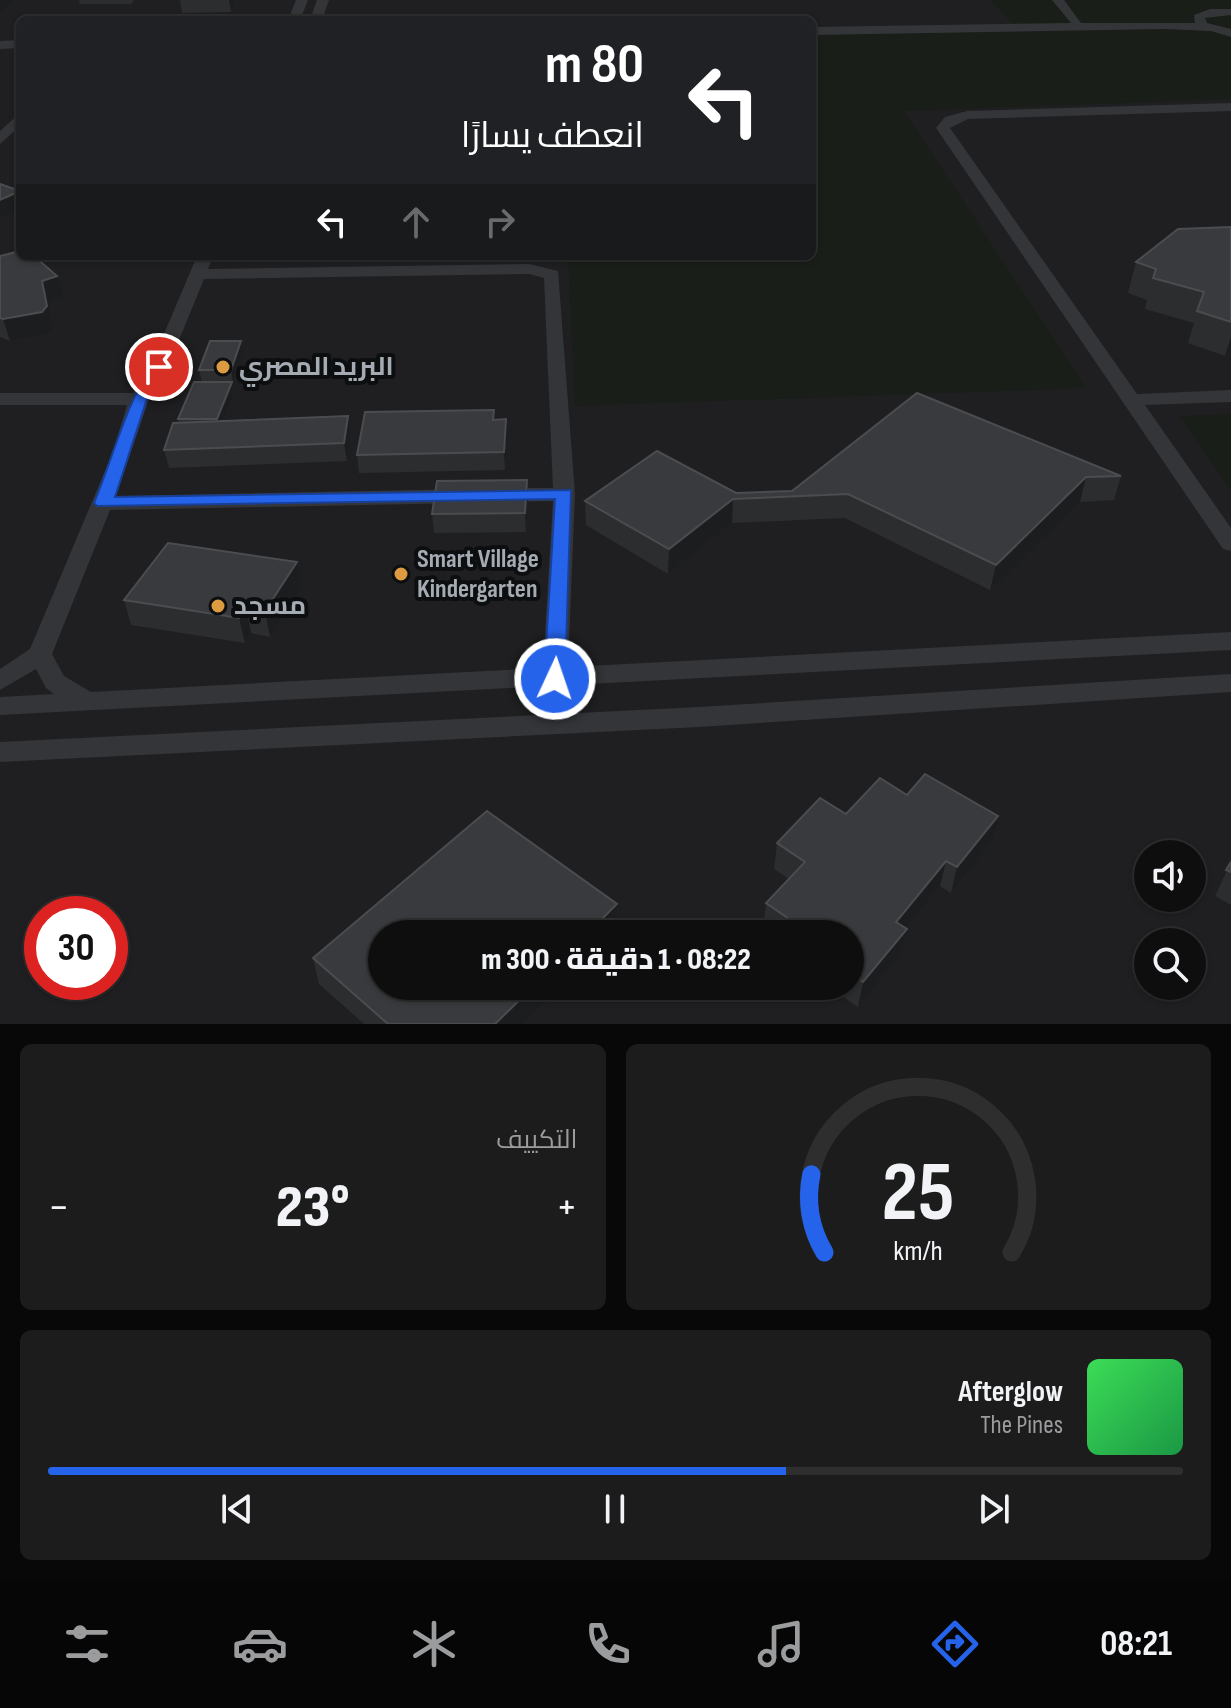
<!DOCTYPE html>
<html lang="ar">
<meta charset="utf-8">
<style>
:root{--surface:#0e0e0f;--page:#1c1c1d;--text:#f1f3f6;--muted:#9b9c9e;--line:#2e2e2f;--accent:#2563eb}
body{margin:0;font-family:"Sofia Sans Condensed",Cairo,sans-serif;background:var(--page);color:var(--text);direction:rtl;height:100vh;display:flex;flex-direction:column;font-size:30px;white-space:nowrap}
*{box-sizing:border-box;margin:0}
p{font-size:26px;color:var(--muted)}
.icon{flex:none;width:44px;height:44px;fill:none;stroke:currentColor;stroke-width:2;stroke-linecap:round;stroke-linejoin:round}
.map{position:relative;height:1024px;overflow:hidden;direction:ltr}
.side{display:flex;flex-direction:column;gap:20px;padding:20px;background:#080808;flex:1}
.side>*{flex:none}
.top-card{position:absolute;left:16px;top:16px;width:800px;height:244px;border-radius:12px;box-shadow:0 2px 6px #0004,0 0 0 2px var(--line);direction:rtl;background:#202124;color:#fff;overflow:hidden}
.controls{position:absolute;left:1134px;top:840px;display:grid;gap:16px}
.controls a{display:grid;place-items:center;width:72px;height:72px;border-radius:50%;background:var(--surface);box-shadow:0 2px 6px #0004,0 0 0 2px var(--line);font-size:40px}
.speed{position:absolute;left:24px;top:896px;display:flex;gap:16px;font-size:40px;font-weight:700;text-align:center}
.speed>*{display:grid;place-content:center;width:104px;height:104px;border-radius:50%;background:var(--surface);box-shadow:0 2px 6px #0004,0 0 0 2px var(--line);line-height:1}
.speed .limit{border:12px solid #d22;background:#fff;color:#111}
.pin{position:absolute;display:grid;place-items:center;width:68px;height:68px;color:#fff;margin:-34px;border:4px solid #fff;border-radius:50%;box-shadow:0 2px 8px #0007}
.me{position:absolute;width:88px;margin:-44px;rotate:3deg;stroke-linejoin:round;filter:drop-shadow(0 0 6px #0008)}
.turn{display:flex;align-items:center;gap:28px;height:168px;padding:0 40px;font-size:36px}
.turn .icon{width:104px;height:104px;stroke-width:2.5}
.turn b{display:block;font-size:56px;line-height:68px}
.lanes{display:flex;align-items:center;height:76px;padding:0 40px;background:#0003;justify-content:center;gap:40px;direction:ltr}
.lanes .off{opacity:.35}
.big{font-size:60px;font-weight:800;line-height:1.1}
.side .card{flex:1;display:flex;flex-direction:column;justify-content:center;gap:12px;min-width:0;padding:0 28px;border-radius:12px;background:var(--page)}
.side .dial{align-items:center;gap:0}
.dial svg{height:208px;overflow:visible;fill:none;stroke:var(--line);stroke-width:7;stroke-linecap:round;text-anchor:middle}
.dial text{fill:var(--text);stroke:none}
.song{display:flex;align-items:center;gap:24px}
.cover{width:96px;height:96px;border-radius:12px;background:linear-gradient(135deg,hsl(130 70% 55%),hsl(140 70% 35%))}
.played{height:8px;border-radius:4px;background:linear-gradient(90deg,var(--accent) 65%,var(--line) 65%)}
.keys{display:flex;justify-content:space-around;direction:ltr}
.heat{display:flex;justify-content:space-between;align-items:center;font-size:44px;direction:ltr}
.side .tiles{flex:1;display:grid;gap:20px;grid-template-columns:1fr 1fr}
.card:last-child{grid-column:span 2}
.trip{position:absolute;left:368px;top:920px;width:496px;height:80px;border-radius:40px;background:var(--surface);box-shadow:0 2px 6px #0004,0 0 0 2px var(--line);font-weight:800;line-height:80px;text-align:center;direction:rtl}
.tabs{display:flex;height:128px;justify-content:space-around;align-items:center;background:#060606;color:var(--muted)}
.tabs .icon{width:56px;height:56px}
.tabs .current{color:var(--accent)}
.tabs b{font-size:36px;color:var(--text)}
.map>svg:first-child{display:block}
</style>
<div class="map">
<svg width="1231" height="1024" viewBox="0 0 1231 1024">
<rect width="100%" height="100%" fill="#121314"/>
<path fill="#1f1f21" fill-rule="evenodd" d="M0,0H1231V1024H0ZM20,20H812V256H20ZM1148,854H1192V898H1148ZM42,914H110V982H42ZM382,934H850V986H382ZM1148,942H1192V986H1148Z"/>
<g fill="#191e19">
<polygon points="990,0 1231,0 1231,99 904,111 1086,388 575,406 568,256 812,256 812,35 1018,29"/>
<polygon points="1231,414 1231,491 1179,416"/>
</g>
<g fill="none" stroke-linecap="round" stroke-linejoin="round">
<g fill="#343538" fill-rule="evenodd">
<polygon points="296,0 308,0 300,20 288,20"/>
<polygon points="317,0 329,0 322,20 310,20"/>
<polygon points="1052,0 1064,0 1081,23 1195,23 1194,15 1210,9 1231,9 1231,15 1205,18 1207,23 1231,29 1231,37 1211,31 1165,29 812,35 812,27 1071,23"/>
<polygon points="20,40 20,48 0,49 0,41"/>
<polygon points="1231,103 1231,111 968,119 950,128 1137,394 1231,390 1231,402 1145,405 1231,528 1231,551 1223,549 936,128 945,117 967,111"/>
<polygon points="20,113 20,126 0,144 0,131"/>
<path d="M197,256H213L208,269L529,264L558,271L575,494L568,667L1231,632V650L0,715V697L54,694L46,688L36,669L0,690V669L30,649L113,452L127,405H0V393H133L150,367ZM529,274L544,278L553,488H498L487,495L498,502L553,501L543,668L91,692L64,676L52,654L110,510L463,503L474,496L463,489L116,496L149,399L168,367L204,279Z"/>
<polygon points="1231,674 1231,692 699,727 0,762 0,742 699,707"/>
</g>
</g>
<g fill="#2c2d2f">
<polygon points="79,0 134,0 131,4 80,4"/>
<polygon points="180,0 234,0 235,5 231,12 182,13"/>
<polygon points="1231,227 1231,351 1225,356 1188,343 1194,323 1145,309 1147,300 1128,293 1136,262"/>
<polygon points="0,256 63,297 49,303 53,328 48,334 10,341 0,337"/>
<polygon points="243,352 233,382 202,382 199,370"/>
<polygon points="232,382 234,394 224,421 351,434 347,461 169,468 164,450 179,422 178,419"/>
<polygon points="494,420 507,437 505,470 359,473 357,455"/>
<polygon points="1121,476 1114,500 1080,502 990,590 845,518 732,523 668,574 586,525 585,501 736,493"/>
<polygon points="527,480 528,498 526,532 434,533 432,514"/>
<polygon points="301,587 270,637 251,633 245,643 131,625 124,600"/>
<polygon points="487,811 617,904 617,930 613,934 382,934 382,986 561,986 523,1024 364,1024 319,984 313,958"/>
<polygon points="846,814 992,842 951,893 940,886 906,928 901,955 858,1007 828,986 850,986 850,934 770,934 763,929 766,903 789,879 774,869 777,843"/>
<polygon points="1231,862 1231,905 1215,896"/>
</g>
<g fill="#1c1d1e">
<polygon points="0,0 13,0 0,12"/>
<polygon points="229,0 234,0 235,5 231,12"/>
<polygon points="20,191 20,209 0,218 0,200"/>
<polygon points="57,276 63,297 49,303 53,328 48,334 10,341 3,319 42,281"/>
<polygon points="1231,337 1231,351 1225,356"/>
<polygon points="241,341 243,352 233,382 231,370"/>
<polygon points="232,382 234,394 220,431 217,419"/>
<polygon points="348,416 351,434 347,461 344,443"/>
<polygon points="506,419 507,437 505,470 504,452"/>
<polygon points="1086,477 1080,502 990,590 996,565"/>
<polygon points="527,480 528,498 526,532 525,513"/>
<polygon points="733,499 732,523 668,574 669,549"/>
<polygon points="297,562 301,587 270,637 265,611"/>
<polygon points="246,608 251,633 245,643 239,618"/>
<polygon points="998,816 992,842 951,893 957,867"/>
<polygon points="946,861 940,886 890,948 896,922"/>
<polygon points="617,904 617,930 613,934 587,934"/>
<polygon points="907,929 901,955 858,1007 863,982"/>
<polygon points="534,986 561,986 523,1024 495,1024"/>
</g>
<g fill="#393a3d" stroke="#4a4c50" stroke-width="2">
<polygon points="0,184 20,191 0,200"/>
<polygon points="1231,227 1231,322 1197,311 1204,292 1153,278 1156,269 1136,262 1178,229"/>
<polygon points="20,251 20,256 34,256 57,276 42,281 47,306 42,312 3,319 0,318 0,256"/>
<polygon points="210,341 241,341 231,370 199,370"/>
<polygon points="194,382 232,382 217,419 178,419"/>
<polygon points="917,393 1121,476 1086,477 996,565 848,494 733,499 669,549 585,501 657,451 736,493 792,491"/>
<polygon points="494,410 493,420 506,419 504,452 357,455 365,412"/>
<polygon points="348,416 344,443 164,450 173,423"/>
<polygon points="527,480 525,513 432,514 437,481"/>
<polygon points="168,543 297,562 265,611 246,608 239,618 124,600"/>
<polygon points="925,774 998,816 957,867 946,861 896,922 907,929 863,982 850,973 850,934 794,934 789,930 795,923 766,903 805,862 777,843 820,798 846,814 880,778 907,795"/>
<polygon points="487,811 617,904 587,934 382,934 382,986 534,986 495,1024 388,1024 313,958"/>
<polygon points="1231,862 1231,872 1226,870"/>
</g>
<path fill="#2563eb" stroke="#184099" stroke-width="2" d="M159,362L166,367L147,399L115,497L571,490L565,679L562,684H547L544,679L555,499L97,506L94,503C114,455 125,406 153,364Z"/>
<g fill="#dd9b41" stroke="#0d0e0f" stroke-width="3">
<circle cx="223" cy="367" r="8"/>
<circle cx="401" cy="574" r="8"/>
<circle cx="218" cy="606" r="8"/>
</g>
<g text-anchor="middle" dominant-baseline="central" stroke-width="8" stroke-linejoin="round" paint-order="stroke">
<g font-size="26" font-weight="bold" fill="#a5abb3" stroke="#0d0e0f" text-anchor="start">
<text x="239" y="367">البريد المصري</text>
<text x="417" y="559">Smart Village<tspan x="417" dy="30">Kindergarten</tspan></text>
<text x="234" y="606">مسجد</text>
</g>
</g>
</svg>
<div class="controls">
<a><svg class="icon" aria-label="sound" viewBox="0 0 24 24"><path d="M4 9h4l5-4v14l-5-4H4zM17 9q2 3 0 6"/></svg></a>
<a><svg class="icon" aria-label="search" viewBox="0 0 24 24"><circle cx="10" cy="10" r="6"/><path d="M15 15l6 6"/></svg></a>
</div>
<div class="speed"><div class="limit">30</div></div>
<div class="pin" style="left:159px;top:367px;background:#d93025"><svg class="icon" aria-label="arrive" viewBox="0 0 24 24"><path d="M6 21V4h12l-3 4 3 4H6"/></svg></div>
<svg class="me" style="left:555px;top:679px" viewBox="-20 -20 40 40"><circle r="17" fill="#2563eb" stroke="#fff" stroke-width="3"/><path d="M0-11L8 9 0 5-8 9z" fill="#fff"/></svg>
<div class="trip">08:22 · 1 دقيقة · 300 m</div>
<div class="top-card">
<div class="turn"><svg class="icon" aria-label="left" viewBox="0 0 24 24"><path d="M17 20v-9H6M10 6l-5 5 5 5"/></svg><div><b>80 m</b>انعطف يسارًا</div></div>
<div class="lanes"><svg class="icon" aria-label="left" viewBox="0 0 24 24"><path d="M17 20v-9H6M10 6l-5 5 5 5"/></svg><svg class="icon off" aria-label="ahead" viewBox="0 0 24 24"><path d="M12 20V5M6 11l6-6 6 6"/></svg><svg class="icon off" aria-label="right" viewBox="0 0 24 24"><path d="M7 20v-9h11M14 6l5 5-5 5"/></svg></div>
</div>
</div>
<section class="side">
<div class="tiles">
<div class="card dial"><svg viewBox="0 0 100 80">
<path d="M14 69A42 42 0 1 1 86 69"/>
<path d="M14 69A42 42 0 0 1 9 39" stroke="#2563eb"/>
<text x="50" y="56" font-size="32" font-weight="700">25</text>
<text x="50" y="72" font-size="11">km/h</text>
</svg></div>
<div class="card"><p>التكييف</p>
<div class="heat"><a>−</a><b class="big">23°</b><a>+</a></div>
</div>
<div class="card">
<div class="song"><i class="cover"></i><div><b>Afterglow</b><p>The Pines</p></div></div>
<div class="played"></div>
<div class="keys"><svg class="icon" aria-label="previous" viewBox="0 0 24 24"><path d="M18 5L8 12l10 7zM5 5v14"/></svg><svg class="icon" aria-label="pause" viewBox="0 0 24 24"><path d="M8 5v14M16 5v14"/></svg><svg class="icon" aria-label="next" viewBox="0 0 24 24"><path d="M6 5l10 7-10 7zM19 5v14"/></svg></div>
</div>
</div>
</section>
<nav class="tabs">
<b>08:21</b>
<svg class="icon current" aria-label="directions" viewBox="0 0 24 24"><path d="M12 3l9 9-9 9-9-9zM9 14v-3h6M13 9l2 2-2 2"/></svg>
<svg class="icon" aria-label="music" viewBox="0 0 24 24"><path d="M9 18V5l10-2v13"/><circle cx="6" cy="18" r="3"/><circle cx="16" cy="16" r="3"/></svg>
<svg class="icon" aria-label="phone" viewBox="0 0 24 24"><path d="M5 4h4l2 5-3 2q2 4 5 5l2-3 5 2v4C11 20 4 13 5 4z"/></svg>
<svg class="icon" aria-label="climate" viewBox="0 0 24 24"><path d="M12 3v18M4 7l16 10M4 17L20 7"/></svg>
<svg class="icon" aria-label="car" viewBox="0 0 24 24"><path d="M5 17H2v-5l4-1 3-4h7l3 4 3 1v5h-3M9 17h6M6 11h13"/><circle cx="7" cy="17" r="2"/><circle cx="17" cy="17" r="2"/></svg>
<svg class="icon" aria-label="filters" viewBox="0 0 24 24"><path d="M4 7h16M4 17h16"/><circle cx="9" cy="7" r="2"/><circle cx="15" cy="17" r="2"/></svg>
</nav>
